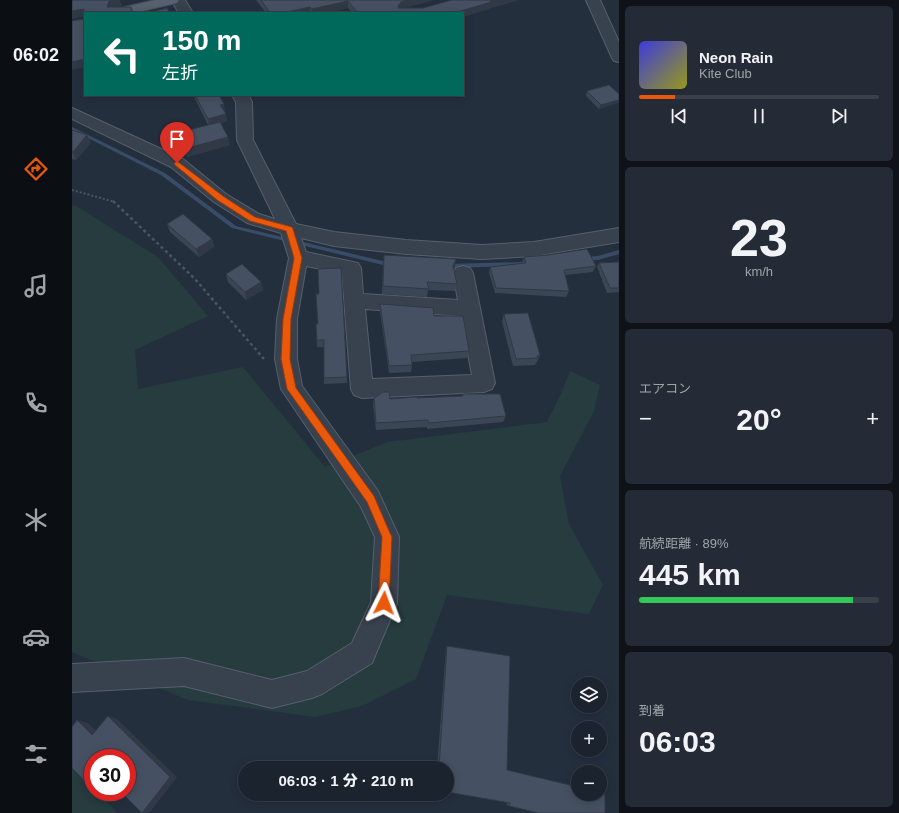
<!DOCTYPE html>
<html lang="ja">
<meta charset="utf-8">
<style>
:root{--surface:#1b232e;--page:#242b36;--text:#f1f3f6;--muted:#a0a4aa;--line:#39404a;--accent:#ea580c}
body{margin:0;font-family:Arial,"Noto Sans JP",sans-serif;background:var(--page);color:var(--text);height:100vh;display:flex;flex-direction:column;font-size:15px;white-space:nowrap}
*{box-sizing:border-box;margin:0}
p{font-size:13px;color:var(--muted)}
.icon{flex:none;width:22px;height:22px;fill:none;stroke:currentColor;stroke-width:2;stroke-linecap:round;stroke-linejoin:round}
.map{position:relative;flex:1;overflow:hidden}
.sheet{display:flex;flex-direction:column;gap:6px;padding:6px;background:#0f1319;width:280px}
.sheet>*{flex:none}
.hud{position:absolute;left:12px;top:12px;width:380px;height:84px;border-radius:0px;box-shadow:0 2px 10px #0003,0 0 0 1px var(--line);background:#00695c;color:#fff;overflow:hidden}
.fabs{position:absolute;left:499px;top:677px;display:grid;gap:8px}
.fabs a{display:grid;place-items:center;width:36px;height:36px;border-radius:50%;background:var(--surface);box-shadow:0 2px 10px #0003,0 0 0 1px var(--line);font-size:20px}
.speed{position:absolute;left:12px;top:749px;display:flex;gap:8px;font-size:20px;font-weight:700;text-align:center}
.speed>*{display:grid;place-content:center;width:52px;height:52px;border-radius:50%;background:var(--surface);box-shadow:0 2px 10px #0003,0 0 0 1px var(--line);line-height:1}
.speed .limit{border:6px solid #d22;background:#fff;color:#111}
.pin{position:absolute;display:grid;place-items:center;width:34px;height:34px;color:#fff;margin:-41px -17px;border-radius:50% 50% 50% 0;rotate:-45deg;box-shadow:0 0 4px #0007}
.pin .icon{rotate:45deg}
.me{position:absolute;width:44px;margin:-22px;rotate:3deg;stroke-linejoin:round;filter:drop-shadow(0 0 3px #0008)}
.turn{display:flex;align-items:center;gap:14px;height:84px;padding:0 12px;font-size:18px}
.turn .icon{width:52px;height:52px;stroke-width:2.5}
.turn b{display:block;font-size:28px;line-height:34px}
.big{font-size:30px;font-weight:800;line-height:1.1}
.sheet .card{flex:1;display:flex;flex-direction:column;justify-content:center;gap:6px;min-width:0;padding:0 14px;border-radius:6px;background:var(--page)}
.sheet .dial{align-items:center;gap:0}
.dial b{font-size:52px;line-height:1}
.song{display:flex;align-items:center;gap:12px}
.cover{width:48px;height:48px;border-radius:6px;background:linear-gradient(135deg,hsl(240 70% 55%),hsl(60 70% 35%))}
.played{height:4px;border-radius:2px;background:linear-gradient(90deg,var(--accent) 15%,var(--line) 15%)}
.keys{display:flex;justify-content:space-around;direction:ltr}
.heat{display:flex;justify-content:space-between;align-items:center;font-size:22px;direction:ltr}
.charge{height:6px;border-radius:3px;background:linear-gradient(90deg,#34c759 89%,var(--line) 0)}
.trip{position:absolute;left:166px;top:761px;width:216px;height:40px;border-radius:20px;background:var(--surface);box-shadow:0 2px 10px #0003,0 0 0 1px var(--line);font-weight:800;line-height:40px;text-align:center}
main{display:flex;flex:1;min-height:0}
.menu{display:flex;flex-direction:column;width:72px;justify-content:space-around;align-items:center;background:#0b0e12;color:var(--muted)}
.menu .icon{width:28px;height:28px}
.menu .active{color:var(--accent)}
.menu b{font-size:18px;color:var(--text)}
.map>svg:first-child{display:block}
</style>
<main>
<nav class="menu">
<b>06:02</b>
<svg class="icon active" aria-label="directions" viewBox="0 0 24 24"><path d="M12 3l9 9-9 9-9-9zM9 14v-3h6M13 9l2 2-2 2"/></svg>
<svg class="icon" aria-label="music" viewBox="0 0 24 24"><path d="M9 18V5l10-2v13"/><circle cx="6" cy="18" r="3"/><circle cx="16" cy="16" r="3"/></svg>
<svg class="icon" aria-label="phone" viewBox="0 0 24 24"><path d="M5 4h4l2 5-3 2q2 4 5 5l2-3 5 2v4C11 20 4 13 5 4z"/></svg>
<svg class="icon" aria-label="climate" viewBox="0 0 24 24"><path d="M12 3v18M4 7l16 10M4 17L20 7"/></svg>
<svg class="icon" aria-label="car" viewBox="0 0 24 24"><path d="M5 17H2v-5l4-1 3-4h7l3 4 3 1v5h-3M9 17h6M6 11h13"/><circle cx="7" cy="17" r="2"/><circle cx="17" cy="17" r="2"/></svg>
<svg class="icon" aria-label="filters" viewBox="0 0 24 24"><path d="M4 7h16M4 17h16"/><circle cx="9" cy="7" r="2"/><circle cx="15" cy="17" r="2"/></svg>
</nav>
<div class="map">
<svg width="547" height="813" viewBox="0 0 547 813">
<rect width="100%" height="100%" fill="#242f3e"/>
<g fill="#263c3f">
<polygon points="0,206 4,206 86,257 136,316 63,350 66,389 171,367 253,467 316,442 475,422 488,396 498,371 528,385 522,411 488,476 497,524 531,585 517,614 375,595 344,679 290,706 243,717 116,700 0,652"/>
<polygon points="0,759 21,784 21,792 27,792 45,813 0,813"/>
</g>
<g fill="none" stroke-linecap="round" stroke-linejoin="round">
<g fill="#394c67" fill-rule="evenodd">
<polygon points="0,127 93,173 164,226 319,263 322,265 319,267 160,228 89,175 0,130"/>
<polygon points="547,250 547,254 526,260 512,261 509,259 512,257 526,256"/>
<polygon points="451,262 454,264 451,266 375,268 372,266 375,264"/>
</g>
<g stroke="#565f6c" stroke-width="2">
<g id="minor">
<polygon points="99,0 113,0 121,13 107,13"/>
<polygon points="514,0 528,0 547,42 547,62 542,61 540,58"/>
<path d="M160,95H176L180,102L181,140L224,224L262,232L334,240L410,245L462,242L547,228V242L462,256L410,259L334,254L262,246L229,238L234,252L286,263L289,268L291,294L386,300L381,273L384,268L391,266L398,268L401,273L423,383L420,389L412,392L290,398L282,395L279,389L270,273L234,266L225,319V359L230,386L306,491L327,537L325,603L300,663L250,694L240,698L200,708L112,686L0,692V664L112,658L200,680L235,671L280,643L299,602L303,537L289,507L209,389L203,359L205,319L217,258L209,233L175,223L142,202L99,167L0,119V108L111,159L154,194L187,214L203,219L165,140L164,102ZM293,309L389,316L400,375L300,379Z"/>
</g>
</g>
<g stroke="#414a57" stroke-width="2">
<polygon id="major" points="83,0 107,0 105,3 62,13 38,13 40,10"/>
</g>
<polyline stroke="#44595c" stroke-width="2" stroke-dasharray="2 2" stroke-linecap="butt" points="0,190 43,202"/>
<polyline stroke="#44595c" stroke-width="2.5" stroke-dasharray="3 3" stroke-linecap="butt" points="41,201 123,279 192,359"/>
<use href="#minor" fill="#38414e" fill-rule="evenodd"/>
<use href="#major" fill="#56606e" fill-rule="evenodd"/>
</g>
<g fill="#3b4654">
<polygon points="184,0 361,0 332,8 351,8 380,0 447,0 418,8 418,9 391,13 280,13 276,8 254,13 194,13"/>
<polygon points="537,85 527,109 514,96 515,91"/>
<polygon points="121,95 147,95 153,111 152,111 155,121 149,123 158,145 115,157 107,141 105,133 136,125"/>
<polygon points="0,130 19,143 4,160 0,159"/>
<polygon points="95,224 140,239 142,247 127,257 98,232"/>
<polygon points="452,257 524,266 521,272 493,275 497,291 494,297 423,293 417,273 418,267 450,263"/>
<polygon points="547,262 547,292 535,293 525,267 527,263"/>
<polygon points="311,263 383,267 382,269 385,284 383,291 356,290 355,297 310,294"/>
<polygon points="154,274 189,282 191,290 174,300 156,282"/>
<polygon points="308,304 362,316 397,351 395,358 340,362 340,365 339,372 317,373 308,312"/>
<polygon points="432,314 468,355 465,362 464,363 463,365 441,366 430,321"/>
<polygon points="244,324 275,377 275,383 252,384 252,347 245,347"/>
<polygon points="391,394 434,416 431,422 355,429 355,427 304,430 301,405 302,398 318,399 345,398 390,396"/>
<polygon points="375,646 435,770 533,813 466,813 434,805 435,803 375,768 365,768 374,648"/>
</g>
<g fill="#303945">
<polygon points="43,0 48,0 50,6 40,9 35,7 37,1"/>
<polygon points="336,0 361,0 329,9 326,6 329,2"/>
<polygon points="423,0 447,0 418,8 418,9 391,17 391,13 382,13"/>
<polygon points="276,1 276,8 254,13 240,13 240,9"/>
<polygon points="238,7 238,13 211,13"/>
<polygon points="12,9 13,16 0,19 0,11"/>
<polygon points="13,59 13,67 0,70 0,62"/>
<polygon points="547,100 547,103 527,109 529,105"/>
<polygon points="152,104 153,111 150,112 148,105"/>
<polygon points="154,114 155,121 137,126 136,119"/>
<polygon points="15,135 19,143 4,160 1,152"/>
<polygon points="156,137 158,145 115,157 112,149"/>
<polygon points="140,239 142,247 127,257 124,249"/>
<polygon points="384,259 383,267 380,273 381,266"/>
<polygon points="189,282 191,290 174,300 173,292"/>
<polygon points="36,716 45,719 105,777 78,812 70,813"/>
<polygon points="5,720 16,723 30,737 20,735"/>
<polygon points="37,792 46,792 41,799 31,799"/>
</g>
<g fill="#455162" stroke="#303945">
<polygon points="0,0 43,0 37,1 35,7 59,7 61,13 13,13 13,59 0,62 0,21 12,19 12,9 0,11"/>
<polygon points="189,0 336,0 329,2 326,6 327,8 351,8 380,0 423,0 418,1 419,2 382,13 286,13 276,1 240,9 238,7 211,13 198,13"/>
<polygon points="95,8 98,13 74,13"/>
<polygon points="537,85 547,94 547,100 529,105 515,91"/>
<polygon points="123,95 147,95 152,104 148,105 154,114 136,119"/>
<polygon points="148,122 156,137 112,149 105,133"/>
<polygon points="0,130 15,135 1,152 0,152"/>
<polygon points="111,214 140,239 124,249 95,224"/>
<polygon points="515,249 524,266 492,270 497,291 424,288 418,267 454,263 452,257 476,255"/>
<polygon points="312,255 384,259 381,266 385,284 355,282 357,289 311,286"/>
<polygon points="547,262 547,288 538,288 527,263"/>
<polygon points="170,264 189,282 173,292 154,274"/>
<polygon points="269,268 275,377 252,378 252,340 245,340 244,324 246,324 244,294 247,294 246,269"/>
<polygon points="308,304 361,308 362,316 391,316 397,351 339,355 340,365 317,366"/>
<polygon points="456,313 468,355 465,356 466,358 444,359 432,314"/>
<polygon points="311,392 317,392 318,399 345,397 345,398 391,396 391,394 428,394 434,416 357,423 356,420 304,423 302,398"/>
<polygon points="375,646 438,656 435,770 506,787 506,794 528,794 528,793 533,794 533,813 467,813 437,806 438,803 375,792 375,768 367,768"/>
<polygon points="36,716 98,777 70,813 49,792 55,792 55,758 21,758 21,790 0,768 0,727 5,720 20,735"/>
<polygon points="23,792 37,792 31,799"/>
</g>
<polygon fill="#ea580c" stroke="#983908" points="105,161 151,196 183,217 220,227 221,229 230,258 219,319 218,359 224,388 302,496 318,533 320,537 317,603 316,607 312,609 308,607 306,603 310,537 295,502 215,389 209,359 211,319 222,258 214,231 178,221 145,200 103,165 102,163"/>
</svg>
<div class="fabs">
<a><svg class="icon" aria-label="layers" viewBox="0 0 24 24"><path d="M12 4l9 5-9 5-9-5zM3 14l9 5 9-5"/></svg></a>
<a>+</a>
<a>−</a>
</div>
<div class="speed"><div class="limit">30</div></div>
<div class="pin" style="left:105px;top:163px;background:#d93025"><svg class="icon" aria-label="arrive" viewBox="0 0 24 24"><path d="M6 21V4h12l-3 4 3 4H6"/></svg></div>
<svg class="me" style="left:312px;top:603px" viewBox="-20 -20 40 40"><path d="M0-17L14 15 0 8-14 15z" fill="#ea580c" stroke="#fff" stroke-width="4"/></svg>
<div class="trip">06:03 · 1 分 · 210 m</div>
<div class="hud">
<div class="turn"><svg class="icon" aria-label="left" viewBox="0 0 24 24"><path d="M17 20v-9H6M10 6l-5 5 5 5"/></svg><div><b>150 m</b>左折</div></div>
</div>
</div>
<section class="sheet">
<div class="card">
<div class="song"><i class="cover"></i><div><b>Neon Rain</b><p>Kite Club</p></div></div>
<div class="played"></div>
<div class="keys"><svg class="icon" aria-label="previous" viewBox="0 0 24 24"><path d="M18 5L8 12l10 7zM5 5v14"/></svg><svg class="icon" aria-label="pause" viewBox="0 0 24 24"><path d="M8 5v14M16 5v14"/></svg><svg class="icon" aria-label="next" viewBox="0 0 24 24"><path d="M6 5l10 7-10 7zM19 5v14"/></svg></div>
</div>
<div class="card dial"><b>23</b><p>km/h</p></div>
<div class="card"><p>エアコン</p>
<div class="heat"><a>−</a><b class="big">20°</b><a>+</a></div>
</div>
<div class="card"><p>航続距離 · 89%</p><b class="big">445 km</b><div class="charge"></div></div>
<div class="card"><p>到着</p><b class="big">06:03</b></div>
</section>
</main>
